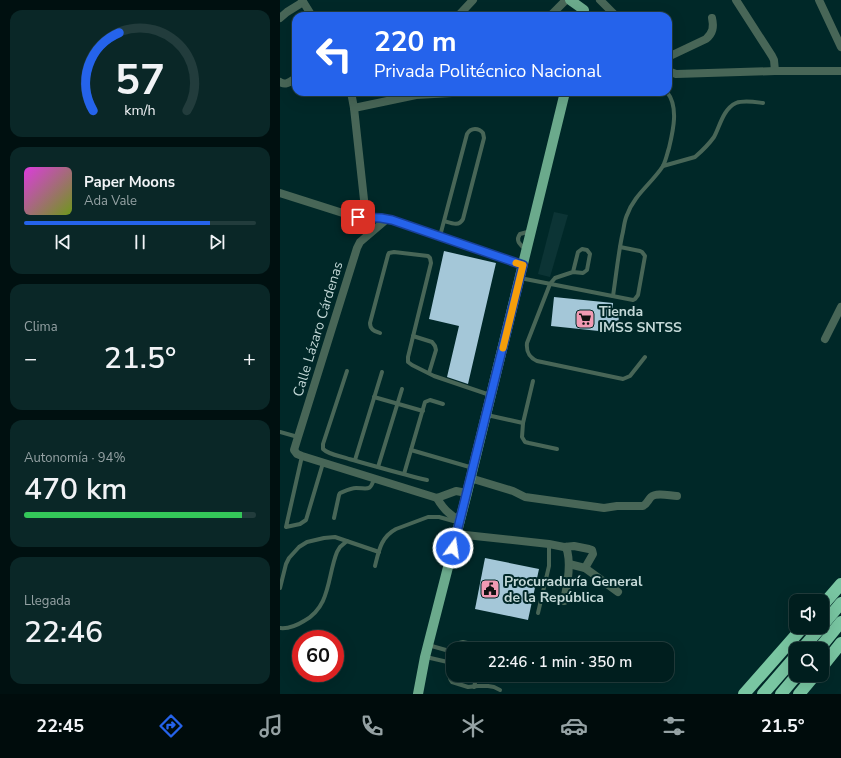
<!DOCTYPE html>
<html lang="es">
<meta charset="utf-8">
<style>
:root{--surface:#001e1e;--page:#0a2727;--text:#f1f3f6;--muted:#95a2a4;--line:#223c3c;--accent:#2563eb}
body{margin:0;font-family:"Nunito Sans",sans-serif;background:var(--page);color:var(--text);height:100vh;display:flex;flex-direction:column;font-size:15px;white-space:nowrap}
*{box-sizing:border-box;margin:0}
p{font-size:13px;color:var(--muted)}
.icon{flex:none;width:22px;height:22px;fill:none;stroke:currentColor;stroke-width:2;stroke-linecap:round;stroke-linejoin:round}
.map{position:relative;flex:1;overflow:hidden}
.sheet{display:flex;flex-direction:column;gap:10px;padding:10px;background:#001010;width:280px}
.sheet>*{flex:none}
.hud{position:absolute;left:12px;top:12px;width:380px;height:84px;border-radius:12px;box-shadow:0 4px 16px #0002,0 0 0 1px var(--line);background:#2563eb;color:#fff;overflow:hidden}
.controls{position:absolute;left:509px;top:594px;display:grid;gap:8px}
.controls a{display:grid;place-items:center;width:40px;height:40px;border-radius:8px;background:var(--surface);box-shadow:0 4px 16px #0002,0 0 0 1px var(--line);font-size:20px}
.speed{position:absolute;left:12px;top:630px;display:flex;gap:8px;font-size:20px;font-weight:700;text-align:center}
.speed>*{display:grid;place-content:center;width:52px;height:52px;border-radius:50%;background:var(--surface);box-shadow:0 4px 16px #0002,0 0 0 1px var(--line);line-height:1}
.speed .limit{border:6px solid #d22;background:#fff;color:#111}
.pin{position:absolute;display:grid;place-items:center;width:34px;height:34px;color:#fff;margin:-17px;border-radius:8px;box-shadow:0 2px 6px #0006}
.me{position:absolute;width:44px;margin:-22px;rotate:14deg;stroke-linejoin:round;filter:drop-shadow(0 0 3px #0008)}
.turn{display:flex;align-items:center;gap:14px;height:84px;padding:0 16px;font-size:18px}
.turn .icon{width:52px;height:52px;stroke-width:2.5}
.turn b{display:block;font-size:28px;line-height:34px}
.big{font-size:30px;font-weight:600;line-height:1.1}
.sheet .card{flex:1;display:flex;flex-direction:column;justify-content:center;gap:6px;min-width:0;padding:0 14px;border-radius:12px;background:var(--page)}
.sheet .dial{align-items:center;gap:0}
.dial svg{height:104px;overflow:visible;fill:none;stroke:var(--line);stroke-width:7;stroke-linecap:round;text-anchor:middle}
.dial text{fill:var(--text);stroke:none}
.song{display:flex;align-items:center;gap:12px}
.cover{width:48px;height:48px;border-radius:6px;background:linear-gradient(135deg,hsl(300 70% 55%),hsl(80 70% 35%))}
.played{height:4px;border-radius:2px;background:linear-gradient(90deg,var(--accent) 80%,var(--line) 80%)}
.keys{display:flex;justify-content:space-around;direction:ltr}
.heat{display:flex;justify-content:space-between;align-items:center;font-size:22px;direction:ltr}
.charge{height:6px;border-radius:3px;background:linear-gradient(90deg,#34c759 94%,var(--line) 0)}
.trip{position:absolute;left:166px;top:642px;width:228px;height:40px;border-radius:12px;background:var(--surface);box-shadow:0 4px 16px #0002,0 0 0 1px var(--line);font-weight:600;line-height:40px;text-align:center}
.dock{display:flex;height:64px;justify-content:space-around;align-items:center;background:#000c0c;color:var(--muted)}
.dock .icon{width:28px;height:28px}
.dock .active{color:var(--accent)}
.dock b{font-size:18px;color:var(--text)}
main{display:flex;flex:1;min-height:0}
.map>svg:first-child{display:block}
</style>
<main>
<section class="sheet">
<div class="card dial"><svg viewBox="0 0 100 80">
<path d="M14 69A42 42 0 1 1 86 69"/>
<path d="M14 69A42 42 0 0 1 34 9" stroke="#2563eb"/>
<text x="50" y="56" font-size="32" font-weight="700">57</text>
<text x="50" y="72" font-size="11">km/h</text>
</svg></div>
<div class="card">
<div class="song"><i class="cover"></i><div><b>Paper Moons</b><p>Ada Vale</p></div></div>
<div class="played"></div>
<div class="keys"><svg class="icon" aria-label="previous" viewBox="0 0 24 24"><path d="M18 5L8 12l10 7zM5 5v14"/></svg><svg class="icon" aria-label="pause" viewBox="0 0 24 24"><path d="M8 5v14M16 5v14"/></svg><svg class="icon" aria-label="next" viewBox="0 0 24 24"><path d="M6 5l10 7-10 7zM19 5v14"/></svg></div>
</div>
<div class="card"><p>Clima</p>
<div class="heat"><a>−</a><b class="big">21.5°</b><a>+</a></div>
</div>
<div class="card"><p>Autonomía · 94%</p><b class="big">470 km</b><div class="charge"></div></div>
<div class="card"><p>Llegada</p><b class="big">22:46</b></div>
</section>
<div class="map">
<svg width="561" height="694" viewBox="0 0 561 694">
<rect width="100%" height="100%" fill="#002828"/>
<polygon fill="#0c3435" points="274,212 288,215 270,277 258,274"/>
<g fill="#a4c7d8">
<polygon points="164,251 216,263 188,384 167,377 179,326 149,319"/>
<polygon points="274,297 333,303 333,312 339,312 338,333 271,326"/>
<polygon points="205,558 259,569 248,620 195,609"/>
</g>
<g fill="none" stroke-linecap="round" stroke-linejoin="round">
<g stroke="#486657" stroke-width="4">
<path d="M383,166L415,157C422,151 429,144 434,137C440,126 443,109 456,103C464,100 475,102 483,103"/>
<path d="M160,236L187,134C191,127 199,128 203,133L204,138L183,219C179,227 171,223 164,221"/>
<path d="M246,250C240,244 235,241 240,234L251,231"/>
<path d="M293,272L298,252L302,249L307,250L310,254L307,270L303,273L293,272L275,278L270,284L247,343C246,352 249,357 257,361L343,379L350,376L365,357"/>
<polyline points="240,278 353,300 355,299 358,295 365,256 362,252 360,251 340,247"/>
<path d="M333,296C336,276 338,256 342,236C344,229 344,221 347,215C354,195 372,183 383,166C386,160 387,154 389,148C393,131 399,107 387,92"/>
<path d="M100,333C95,331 90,330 90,323L108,255L109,253L114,252L148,256L150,258L151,263L128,357V362L132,365L154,376L210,395"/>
<polyline points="133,336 152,342 155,346 156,350 149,373"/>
<path d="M67,371L43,444V449C49,455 61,456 69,459C95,466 121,474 147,480"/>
<polyline points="253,381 243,423 242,437 245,442 249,443 277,449"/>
<polyline points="94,397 143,411"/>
<polyline points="207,415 243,423"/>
<polyline points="0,432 18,437"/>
<polyline points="131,450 193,468"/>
<polyline points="22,456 6,527 20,524 26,520 43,463"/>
<polyline points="75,460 102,372"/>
<polyline points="98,467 122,389"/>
<polyline points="124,474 145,402 150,400 163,404"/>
<path d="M54,518L59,495L60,493C65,491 71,488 76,488C87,488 90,492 94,479"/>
<path d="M95,566C99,550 101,537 116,529L148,517H159L177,522"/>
<polyline points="0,588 6,564 9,558 19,547 27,542 44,538 55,537 99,552"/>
<polyline points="258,613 269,566 269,544"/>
<path d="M0,628C9,629 16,626 24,621C51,606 47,577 57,552L60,547L67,541"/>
<polyline points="148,645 173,652"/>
<polyline points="176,649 179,643 183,642 209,648 222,647"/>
<polyline points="146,657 172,663"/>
<path d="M173,659C171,666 167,676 172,682L188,687L198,686H208L214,687L220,690"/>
<polyline points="194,687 197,675"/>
</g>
<g stroke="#486657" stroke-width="8">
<polyline points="22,0 32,16"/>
<polyline points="320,0 336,16"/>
<polyline points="456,0 492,56 494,60 495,71"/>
<polyline points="539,0 561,47"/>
<polyline points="178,16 193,0"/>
<polyline points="270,16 286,0"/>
<polyline points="0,18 7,12 23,2"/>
<path d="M388,57L426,39C433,33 434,27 432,18"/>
<polyline points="388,71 396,74 495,71 561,71"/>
<path d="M0,82C6,86 11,81 16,78"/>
<polyline points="71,92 74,108 86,218"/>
<polyline points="74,108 136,95 190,92"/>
<path d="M0,193L69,215C83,219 98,217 112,220L243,265"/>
<polyline points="107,219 80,242 77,248 18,437 14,450 17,454 22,456 157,498 176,491 187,493"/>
<polyline points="545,339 561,307"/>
<path d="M190,478L233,491L245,497L324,508L337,506H363C367,504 368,500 371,497C377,492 390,496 397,496"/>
<path d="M157,498C162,507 170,516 180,520"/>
<polyline points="176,534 269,544 284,547 294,546 309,549 312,550 313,554 305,568"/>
<polyline points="289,564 305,568 338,592"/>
<path d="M284,601C287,585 292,563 286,547"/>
</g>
<g stroke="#6baa8c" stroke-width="10">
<polyline points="290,0 304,10"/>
<polyline points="138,694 145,657 187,493 285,92"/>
</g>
<g stroke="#79c6a2" stroke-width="12">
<polyline points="542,606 561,584"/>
<polyline points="542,626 561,603"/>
<polyline points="522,649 541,627"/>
<polyline points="539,649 561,622"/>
<polyline points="542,667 561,643"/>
<polyline points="464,694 523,627"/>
<polyline points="483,694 516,656"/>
<polyline points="501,694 517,675"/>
<polyline points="519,694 535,675"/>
</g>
</g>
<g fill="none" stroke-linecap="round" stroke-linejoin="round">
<g stroke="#184099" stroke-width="10">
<polyline id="route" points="78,217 101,218 112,220 243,265 173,548"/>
</g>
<use href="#route" stroke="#2563eb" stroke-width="7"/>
<polyline stroke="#f59e0b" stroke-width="7" points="223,348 243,265 236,263"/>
</g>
<defs>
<g id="supermarket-square" transform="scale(1)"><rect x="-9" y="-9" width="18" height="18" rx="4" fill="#f19ab3" stroke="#002828"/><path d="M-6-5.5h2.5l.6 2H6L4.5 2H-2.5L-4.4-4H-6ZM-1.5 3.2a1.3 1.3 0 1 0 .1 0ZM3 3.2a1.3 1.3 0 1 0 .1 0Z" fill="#111"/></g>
<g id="civic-square" transform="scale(1)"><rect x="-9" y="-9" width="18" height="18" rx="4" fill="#f19ab3" stroke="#002828"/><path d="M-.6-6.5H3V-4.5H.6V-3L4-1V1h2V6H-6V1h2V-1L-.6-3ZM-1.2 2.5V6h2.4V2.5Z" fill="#111"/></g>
</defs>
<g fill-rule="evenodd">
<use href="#supermarket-square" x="305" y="319"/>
<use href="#civic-square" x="210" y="589"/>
</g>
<g text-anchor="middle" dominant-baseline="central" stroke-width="4" stroke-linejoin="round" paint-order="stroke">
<g font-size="14" font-weight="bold" fill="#c3d8d7" stroke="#002828" text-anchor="start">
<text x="319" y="311">Tienda<tspan x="319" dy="16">IMSS SNTSS</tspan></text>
<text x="224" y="581">Procuraduría General<tspan x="224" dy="16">de la República</tspan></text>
</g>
<g font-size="14" fill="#c3d8d7" stroke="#002828">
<text transform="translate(38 329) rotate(-73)">Calle Lázaro Cárdenas</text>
</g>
</g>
</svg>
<div class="controls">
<a><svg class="icon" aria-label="sound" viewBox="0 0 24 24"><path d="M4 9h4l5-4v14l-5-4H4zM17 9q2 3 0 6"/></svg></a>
<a><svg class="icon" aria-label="search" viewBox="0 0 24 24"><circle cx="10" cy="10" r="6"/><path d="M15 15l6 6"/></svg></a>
</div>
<div class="speed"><div class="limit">60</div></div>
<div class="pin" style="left:78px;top:217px;background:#d93025"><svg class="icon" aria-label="arrive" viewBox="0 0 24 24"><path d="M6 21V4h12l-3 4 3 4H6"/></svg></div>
<svg class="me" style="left:173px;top:548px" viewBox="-20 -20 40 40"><circle r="17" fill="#2563eb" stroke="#fff" stroke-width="3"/><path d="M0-11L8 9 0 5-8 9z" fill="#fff"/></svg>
<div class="trip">22:46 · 1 min · 350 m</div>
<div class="hud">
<div class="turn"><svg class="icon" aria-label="left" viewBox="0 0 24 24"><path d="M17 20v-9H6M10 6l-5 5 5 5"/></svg><div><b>220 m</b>Privada Politécnico Nacional</div></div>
</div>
</div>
</main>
<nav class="dock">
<b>22:45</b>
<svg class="icon active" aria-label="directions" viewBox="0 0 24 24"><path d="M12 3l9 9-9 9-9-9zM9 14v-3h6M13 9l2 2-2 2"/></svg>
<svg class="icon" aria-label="music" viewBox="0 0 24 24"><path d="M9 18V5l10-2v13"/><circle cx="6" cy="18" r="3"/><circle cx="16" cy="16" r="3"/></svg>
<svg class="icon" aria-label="phone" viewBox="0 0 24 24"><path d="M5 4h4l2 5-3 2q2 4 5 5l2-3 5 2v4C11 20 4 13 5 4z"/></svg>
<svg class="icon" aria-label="climate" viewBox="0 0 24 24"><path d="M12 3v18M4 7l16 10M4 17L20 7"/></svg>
<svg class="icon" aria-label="car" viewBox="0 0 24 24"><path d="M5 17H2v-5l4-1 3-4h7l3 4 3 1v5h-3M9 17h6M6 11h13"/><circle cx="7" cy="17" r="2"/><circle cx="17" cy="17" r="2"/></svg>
<svg class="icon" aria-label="filters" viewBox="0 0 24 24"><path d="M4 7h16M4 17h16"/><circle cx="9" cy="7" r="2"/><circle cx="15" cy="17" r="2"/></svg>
<b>21.5°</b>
</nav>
